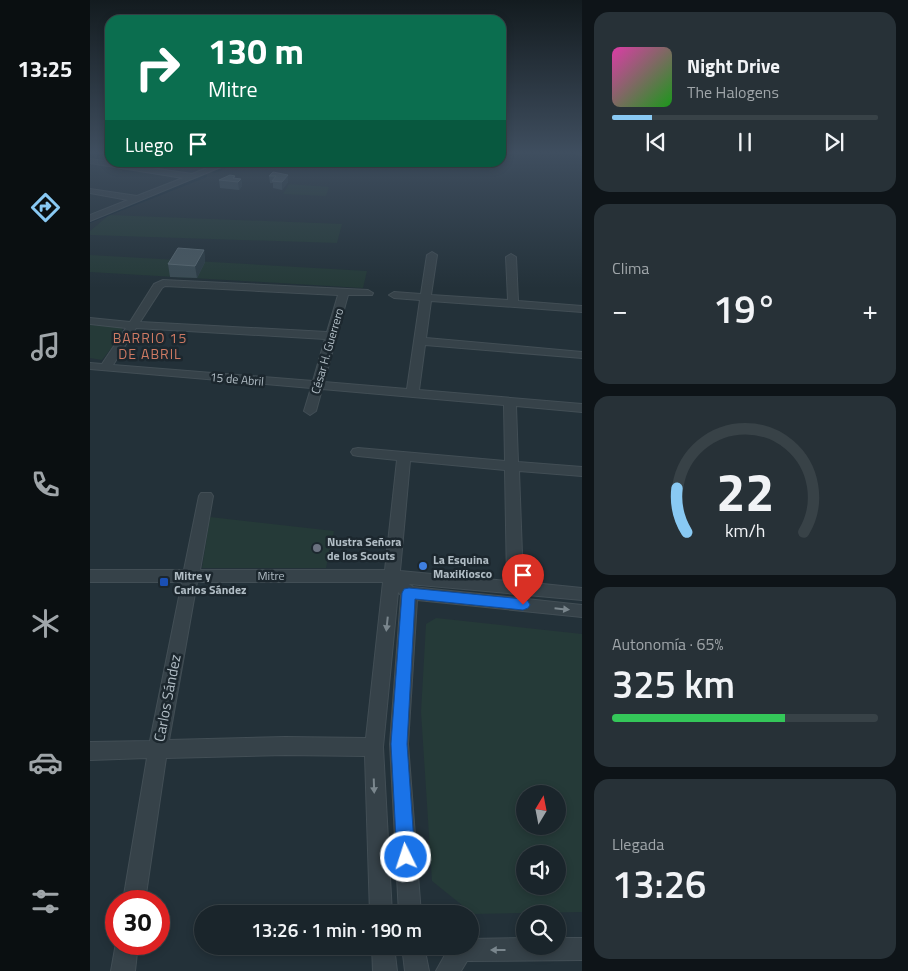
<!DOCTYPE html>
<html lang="es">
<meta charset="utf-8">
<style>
:root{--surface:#1a252b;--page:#273137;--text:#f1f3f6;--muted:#9fa5a9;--line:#384247;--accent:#89c9f3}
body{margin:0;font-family:"Titillium Web",sans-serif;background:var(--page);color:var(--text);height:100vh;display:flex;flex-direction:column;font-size:19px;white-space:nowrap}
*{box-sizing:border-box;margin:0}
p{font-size:16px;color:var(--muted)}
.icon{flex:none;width:28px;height:28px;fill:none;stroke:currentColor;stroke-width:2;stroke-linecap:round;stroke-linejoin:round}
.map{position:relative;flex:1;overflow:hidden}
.drawer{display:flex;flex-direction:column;gap:12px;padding:12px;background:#0e1418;width:326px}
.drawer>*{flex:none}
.guide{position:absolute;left:15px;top:15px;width:401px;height:152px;border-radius:15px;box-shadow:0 2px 8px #0003,0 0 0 1px var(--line);background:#0b6e4f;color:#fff;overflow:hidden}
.needle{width:32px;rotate:10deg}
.controls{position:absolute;left:426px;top:785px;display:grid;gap:10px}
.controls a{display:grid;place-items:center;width:50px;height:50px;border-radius:50%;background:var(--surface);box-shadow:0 2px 8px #0003,0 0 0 1px var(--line);font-size:25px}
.speed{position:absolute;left:15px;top:890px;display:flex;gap:10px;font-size:25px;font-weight:700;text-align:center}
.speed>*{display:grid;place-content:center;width:65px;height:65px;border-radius:50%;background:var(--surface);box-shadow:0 2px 8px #0003,0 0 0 1px var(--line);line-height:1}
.speed .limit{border:8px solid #d22;background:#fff;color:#111}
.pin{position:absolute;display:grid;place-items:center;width:42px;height:42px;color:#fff;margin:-51px -21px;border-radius:50% 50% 50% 0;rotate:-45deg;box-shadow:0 0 5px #0007}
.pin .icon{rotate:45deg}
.me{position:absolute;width:55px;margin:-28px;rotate:356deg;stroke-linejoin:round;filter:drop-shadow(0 0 4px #0008)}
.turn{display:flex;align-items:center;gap:18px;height:105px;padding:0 20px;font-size:22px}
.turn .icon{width:65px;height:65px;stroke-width:2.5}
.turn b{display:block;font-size:35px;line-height:42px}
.then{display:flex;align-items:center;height:48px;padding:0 20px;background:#0003;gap:10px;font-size:19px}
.big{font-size:38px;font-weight:600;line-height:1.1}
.drawer .tile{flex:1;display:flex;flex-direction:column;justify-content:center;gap:8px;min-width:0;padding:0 18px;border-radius:15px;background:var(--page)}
.drawer .dial{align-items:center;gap:0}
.dial svg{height:130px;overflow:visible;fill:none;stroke:var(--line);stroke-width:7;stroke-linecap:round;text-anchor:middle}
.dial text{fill:var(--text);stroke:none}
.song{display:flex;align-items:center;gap:15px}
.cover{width:60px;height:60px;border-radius:8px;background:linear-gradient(135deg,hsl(320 70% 55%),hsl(120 70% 35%))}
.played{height:5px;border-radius:2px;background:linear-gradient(90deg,var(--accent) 15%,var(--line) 15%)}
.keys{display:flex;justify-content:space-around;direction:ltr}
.heat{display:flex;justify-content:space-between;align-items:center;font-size:28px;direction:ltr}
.charge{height:8px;border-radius:4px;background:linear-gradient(90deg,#34c759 65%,var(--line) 0)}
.trip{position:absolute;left:104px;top:905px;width:285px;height:50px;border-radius:25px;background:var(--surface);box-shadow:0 2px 8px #0003,0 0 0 1px var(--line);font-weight:600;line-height:50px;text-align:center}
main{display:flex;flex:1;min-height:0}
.menu{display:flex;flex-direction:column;width:90px;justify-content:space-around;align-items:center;background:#0a0f11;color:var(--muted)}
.menu .icon{width:35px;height:35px}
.menu .current{color:var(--accent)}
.menu b{font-size:22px;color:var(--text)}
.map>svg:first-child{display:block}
</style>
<main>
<nav class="menu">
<b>13:25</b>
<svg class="icon current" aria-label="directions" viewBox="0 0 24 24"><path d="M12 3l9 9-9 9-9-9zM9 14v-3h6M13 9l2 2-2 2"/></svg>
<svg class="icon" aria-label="music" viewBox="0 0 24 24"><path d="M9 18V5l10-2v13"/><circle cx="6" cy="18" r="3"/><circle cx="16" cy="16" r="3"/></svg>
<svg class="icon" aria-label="phone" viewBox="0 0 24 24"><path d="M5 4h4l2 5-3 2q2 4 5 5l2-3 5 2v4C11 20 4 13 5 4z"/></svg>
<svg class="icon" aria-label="climate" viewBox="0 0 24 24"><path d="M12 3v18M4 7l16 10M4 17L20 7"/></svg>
<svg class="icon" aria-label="car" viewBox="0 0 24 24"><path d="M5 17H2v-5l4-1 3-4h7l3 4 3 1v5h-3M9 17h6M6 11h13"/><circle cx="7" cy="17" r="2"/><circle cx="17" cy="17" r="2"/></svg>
<svg class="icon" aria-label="filters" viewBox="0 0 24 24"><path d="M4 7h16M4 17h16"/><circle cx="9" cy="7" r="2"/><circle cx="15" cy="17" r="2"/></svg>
</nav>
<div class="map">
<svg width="492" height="971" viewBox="0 0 492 971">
<rect width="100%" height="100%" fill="#233139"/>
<g fill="#253a38" fill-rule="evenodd">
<polygon points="199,184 239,187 236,196 193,194"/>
<polygon points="19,215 252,224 247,243 0,235 0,231"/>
<polygon points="0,255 277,271 273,288 0,272"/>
<polygon points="0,325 32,327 32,334 12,360 0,358"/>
<polygon points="120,517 244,531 236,568 112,568"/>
<path d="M346,618L492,634V912L383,914L342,881L331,712L336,624ZM435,794H468V826H435ZM435,854H468V886H435Z"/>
</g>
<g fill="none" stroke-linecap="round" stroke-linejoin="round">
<g fill="#172a36" fill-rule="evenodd">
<polygon points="140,162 150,162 125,173 120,172"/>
<polygon points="115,174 117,175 117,177 0,223 0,219"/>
</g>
<g stroke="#424e55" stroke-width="2">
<g id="minor">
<polygon points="481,152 492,152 492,155"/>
<polygon points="0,159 102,174 132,162 143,162 0,221 0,215 38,200 0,193 0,189 47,196 93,178 0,163"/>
<path d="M342,252L347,255L341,295L418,300L416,257L421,254L426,257L428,301L492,306V312L341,301L336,338L492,352V358L335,345L329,390L492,404V412L426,406L428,462L492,467V476L429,471L433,582L492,588V600L319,584L323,587L492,605V617L327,600L318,744L331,914H309L300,744L311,595L308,592L293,747L302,914H280L275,756L195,755L76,758L55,901H33L57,758L0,760V742L60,741L92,582H0V570H94L109,496L111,493H121L123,496L110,570H295L307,460L268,456L263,455L261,452L263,449L268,448L415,461L414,405L232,389L226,411L220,415L214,411L221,388L0,369V363L12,364L36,328L0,324V318L40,322L64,284L73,280L278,290L283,293L282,295H258L234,382L317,389L330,300L304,298L299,295L304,292L331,294L337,255ZM75,286L248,295L237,332L50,322L72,288ZM46,328L235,339L223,381L23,365ZM320,461L415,470L417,581L310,571ZM107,582H293L276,738L195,737L79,740Z"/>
<polygon points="435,938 435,946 468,946 468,938 492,938 492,960 377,961 371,971 346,971 360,946 380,946 380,939"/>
<polygon points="26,943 48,944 45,971 21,971"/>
<polygon points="282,946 304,946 307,971 283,971"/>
<polygon points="312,946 334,946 339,971 315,971"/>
</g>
</g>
<use href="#minor" fill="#364249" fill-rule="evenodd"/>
</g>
<g fill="#3b4c55">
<polygon points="183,172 198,182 192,190 183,188 183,183 180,183 179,176"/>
<polygon points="145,176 145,178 151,179 152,186 149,190 130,188 129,180"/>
<polygon points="114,250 115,262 107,278 80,277 78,264"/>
</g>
<g fill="#2c3c45">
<polygon points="198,175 198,182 192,190 192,182"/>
<polygon points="151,179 152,186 149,190 148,182"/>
<polygon points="114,250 115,262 107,278 105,266"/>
</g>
<g fill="#485861" stroke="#586871">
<polygon points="183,172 198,175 192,182 182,181 186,176 179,176"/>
<polygon points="140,175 145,176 143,178 151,179 148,182 129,180"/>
<polygon points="88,248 114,250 105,266 78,264"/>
</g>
<defs><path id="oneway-solid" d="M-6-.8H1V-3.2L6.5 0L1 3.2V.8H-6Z" transform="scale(1.25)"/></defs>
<g fill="#7a868d">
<use href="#oneway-solid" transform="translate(472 609) rotate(6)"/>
<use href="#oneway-solid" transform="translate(297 624) rotate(96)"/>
<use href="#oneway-solid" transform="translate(284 786) rotate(88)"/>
<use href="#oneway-solid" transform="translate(408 950) rotate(180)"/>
</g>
<linearGradient id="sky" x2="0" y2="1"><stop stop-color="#131b1f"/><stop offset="0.53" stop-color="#3f4e5f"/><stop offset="1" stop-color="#3f4e5f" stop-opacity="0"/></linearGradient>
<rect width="492" height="288" fill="url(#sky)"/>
<polygon fill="#1a73e8" stroke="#114b97" points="319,588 433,599 438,601 440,605 438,608 433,610 325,599 317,744 325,857 322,863 316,865 310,863 307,857 301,744 312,593 314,589"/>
<circle fill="#6b7280" stroke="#1c272e" stroke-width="2" cx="227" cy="548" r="5"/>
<circle fill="#3f7fe0" stroke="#1c272e" stroke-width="2" cx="333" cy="566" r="5"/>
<rect fill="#1a4fb4" stroke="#1c272e" stroke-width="2" x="69" y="577" width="10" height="10" rx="2.5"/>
<g text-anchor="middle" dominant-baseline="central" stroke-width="5" stroke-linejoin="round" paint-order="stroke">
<g font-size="12" fill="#b1bdc5" stroke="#1c272e">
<text transform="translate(237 351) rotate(-74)">César H. Guerrero</text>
<text transform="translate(147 379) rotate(5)">15 de Abril</text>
<text x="181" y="575">Mitre</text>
</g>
<g font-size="12" font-weight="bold" fill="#b1bdc5" stroke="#1c272e" text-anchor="start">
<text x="237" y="541">Nustra Señora<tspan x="237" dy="14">de los Scouts</tspan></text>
<text x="343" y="559">La Esquina<tspan x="343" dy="14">MaxiKiosco</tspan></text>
<text x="84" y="575">Mitre y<tspan x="84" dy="14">Carlos Sández</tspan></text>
</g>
<g font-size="14" letter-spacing="1" fill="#ce7a63" stroke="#1c272e">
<text x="60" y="337">BARRIO 15<tspan x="60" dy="16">DE ABRIL</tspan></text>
</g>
<g font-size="15" fill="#b1bdc5" stroke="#1c272e">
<text transform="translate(77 698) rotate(-79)">Carlos Sández</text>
</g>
</g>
</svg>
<div class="controls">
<a><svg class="needle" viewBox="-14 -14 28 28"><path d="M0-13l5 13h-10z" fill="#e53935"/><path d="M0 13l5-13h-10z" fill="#9fa5a9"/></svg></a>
<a><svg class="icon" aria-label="sound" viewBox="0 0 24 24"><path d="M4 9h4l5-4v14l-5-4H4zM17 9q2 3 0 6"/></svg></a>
<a><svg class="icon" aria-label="search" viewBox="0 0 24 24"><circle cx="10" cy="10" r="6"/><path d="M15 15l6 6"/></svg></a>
</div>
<div class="speed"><div class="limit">30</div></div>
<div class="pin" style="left:433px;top:605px;background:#d93025"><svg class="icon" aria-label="arrive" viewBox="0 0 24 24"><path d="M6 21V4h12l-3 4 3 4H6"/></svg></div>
<svg class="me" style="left:316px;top:857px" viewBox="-20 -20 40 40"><circle r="17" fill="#1a73e8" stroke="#fff" stroke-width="3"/><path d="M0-11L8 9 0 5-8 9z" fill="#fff"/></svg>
<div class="trip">13:26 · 1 min · 190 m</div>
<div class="guide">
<div class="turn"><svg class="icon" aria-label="right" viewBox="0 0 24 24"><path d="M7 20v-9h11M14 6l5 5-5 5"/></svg><div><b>130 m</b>Mitre</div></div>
<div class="then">Luego<svg class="icon" aria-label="arrive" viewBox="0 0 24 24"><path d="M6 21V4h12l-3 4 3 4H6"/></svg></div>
</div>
</div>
<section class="drawer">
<div class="tile">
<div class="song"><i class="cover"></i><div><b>Night Drive</b><p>The Halogens</p></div></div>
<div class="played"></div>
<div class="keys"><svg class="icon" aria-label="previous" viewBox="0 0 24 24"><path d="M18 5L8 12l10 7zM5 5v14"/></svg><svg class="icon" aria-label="pause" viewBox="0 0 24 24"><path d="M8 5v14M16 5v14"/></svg><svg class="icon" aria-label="next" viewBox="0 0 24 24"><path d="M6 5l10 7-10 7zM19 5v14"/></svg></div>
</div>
<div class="tile"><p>Clima</p>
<div class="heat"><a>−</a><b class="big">19°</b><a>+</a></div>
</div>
<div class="tile dial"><svg viewBox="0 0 100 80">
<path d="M14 69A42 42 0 1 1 86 69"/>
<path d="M14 69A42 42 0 0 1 8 42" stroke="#89c9f3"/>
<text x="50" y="56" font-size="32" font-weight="700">22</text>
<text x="50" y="72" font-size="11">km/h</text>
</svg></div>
<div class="tile"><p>Autonomía · 65%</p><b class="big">325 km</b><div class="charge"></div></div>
<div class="tile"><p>Llegada</p><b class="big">13:26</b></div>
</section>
</main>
